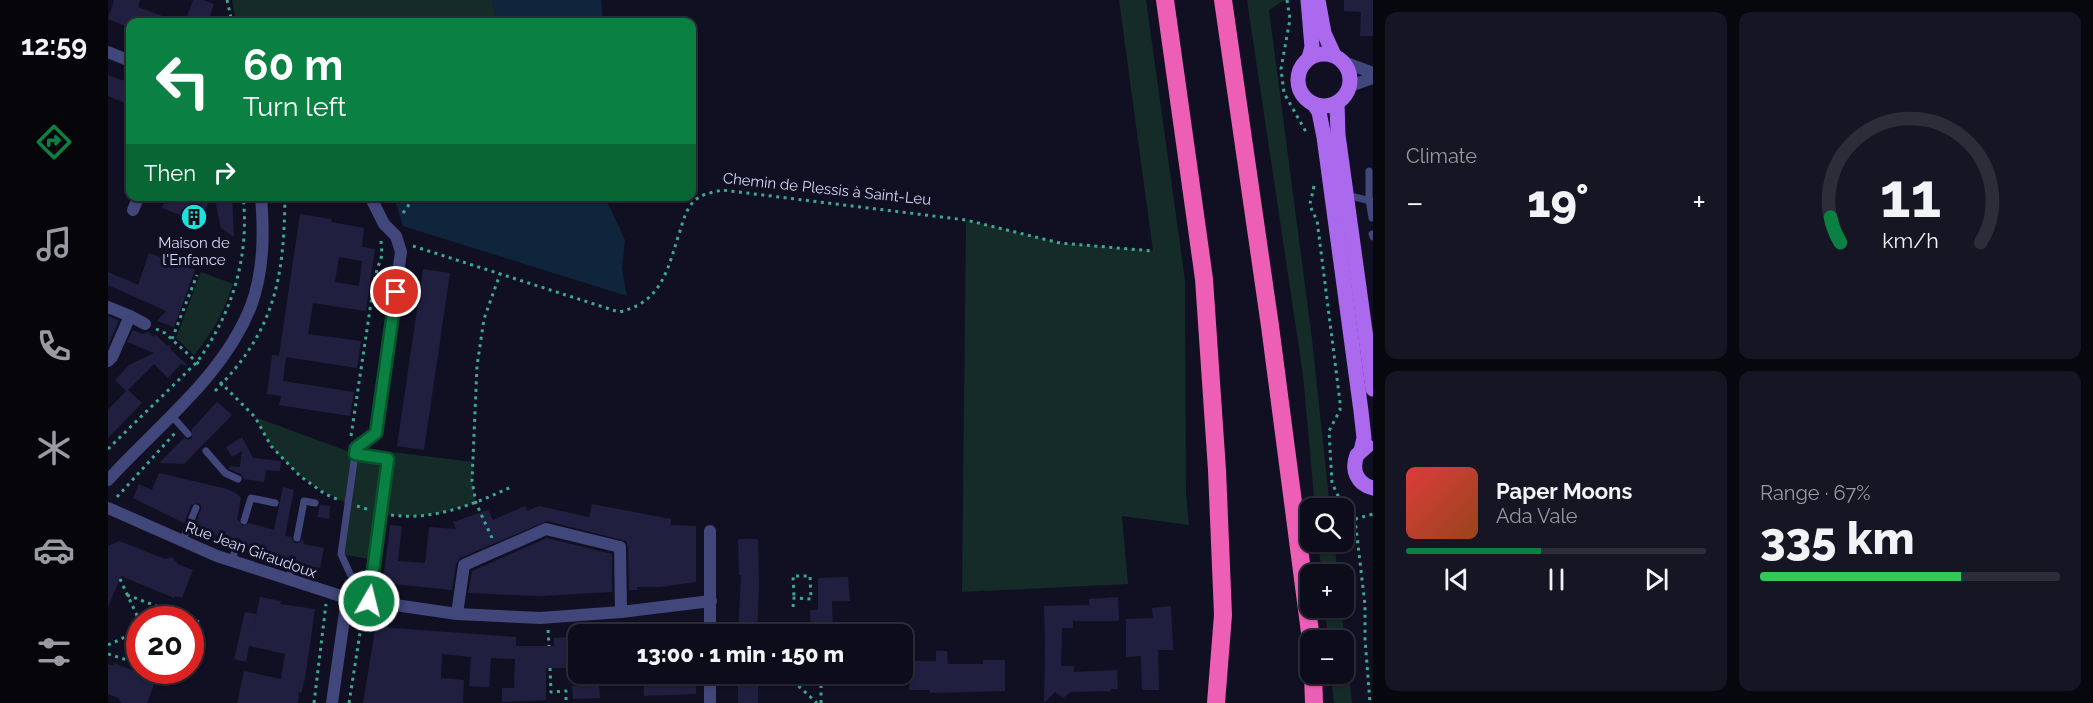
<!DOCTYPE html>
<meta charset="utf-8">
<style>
:root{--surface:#0d0c1a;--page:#161523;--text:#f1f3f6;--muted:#9a9ba2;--line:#2d2c39;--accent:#0b8043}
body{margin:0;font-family:Raleway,sans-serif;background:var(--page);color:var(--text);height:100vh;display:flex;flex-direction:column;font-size:22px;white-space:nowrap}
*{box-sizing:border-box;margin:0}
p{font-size:20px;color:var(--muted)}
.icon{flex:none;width:33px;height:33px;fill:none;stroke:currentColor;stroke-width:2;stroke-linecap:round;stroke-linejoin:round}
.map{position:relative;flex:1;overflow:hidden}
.details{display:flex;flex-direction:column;gap:12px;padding:12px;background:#07070e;width:720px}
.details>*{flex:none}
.banner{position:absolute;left:18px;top:18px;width:570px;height:183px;border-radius:12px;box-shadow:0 2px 4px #0004,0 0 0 2px var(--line);background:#0b8043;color:#fff;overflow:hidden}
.fabs{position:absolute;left:1192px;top:498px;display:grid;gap:12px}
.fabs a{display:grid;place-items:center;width:54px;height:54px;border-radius:12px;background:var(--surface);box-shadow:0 2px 4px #0004,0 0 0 2px var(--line);font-size:30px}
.speed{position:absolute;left:18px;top:606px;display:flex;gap:12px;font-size:30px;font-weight:700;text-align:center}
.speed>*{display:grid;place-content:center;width:78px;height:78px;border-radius:50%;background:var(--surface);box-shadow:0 2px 4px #0004,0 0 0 2px var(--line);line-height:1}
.speed .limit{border:9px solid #d22;background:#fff;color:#111}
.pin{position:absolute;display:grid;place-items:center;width:51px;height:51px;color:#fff;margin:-26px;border:3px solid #fff;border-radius:50%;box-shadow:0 2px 6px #0007}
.me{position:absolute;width:66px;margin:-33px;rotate:8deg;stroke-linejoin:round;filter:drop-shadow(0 0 4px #0008)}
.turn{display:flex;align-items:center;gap:21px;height:126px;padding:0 18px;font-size:27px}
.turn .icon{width:78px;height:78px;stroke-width:2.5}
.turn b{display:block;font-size:42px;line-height:51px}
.then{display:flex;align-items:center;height:57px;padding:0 18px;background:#0003;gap:12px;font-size:22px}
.big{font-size:45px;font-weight:800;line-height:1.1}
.details .tile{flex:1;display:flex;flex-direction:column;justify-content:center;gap:9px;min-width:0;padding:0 21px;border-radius:12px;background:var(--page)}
.details .dial{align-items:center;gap:0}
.dial svg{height:156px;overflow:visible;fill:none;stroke:var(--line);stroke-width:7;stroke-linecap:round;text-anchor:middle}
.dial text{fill:var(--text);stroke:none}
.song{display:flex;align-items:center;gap:18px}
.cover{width:72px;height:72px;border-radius:9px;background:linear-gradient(135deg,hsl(0 70% 55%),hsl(20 70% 35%))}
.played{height:6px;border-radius:3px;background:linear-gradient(90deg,var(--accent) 45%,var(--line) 45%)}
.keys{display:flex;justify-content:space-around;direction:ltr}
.heat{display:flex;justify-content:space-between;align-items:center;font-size:33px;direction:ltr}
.charge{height:9px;border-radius:4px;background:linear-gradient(90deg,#34c759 67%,var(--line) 0)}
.details .tiles{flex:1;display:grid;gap:12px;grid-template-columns:repeat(2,1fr)}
.trip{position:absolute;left:460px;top:624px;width:345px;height:60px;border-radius:12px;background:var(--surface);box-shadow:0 2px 4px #0004,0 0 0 2px var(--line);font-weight:800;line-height:60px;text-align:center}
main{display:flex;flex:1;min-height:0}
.dock{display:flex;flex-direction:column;width:108px;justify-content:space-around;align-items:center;background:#05050a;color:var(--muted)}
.dock .icon{width:42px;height:42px}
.dock .on{color:var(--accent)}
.dock b{font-size:27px;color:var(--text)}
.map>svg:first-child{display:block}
</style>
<main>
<nav class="dock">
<b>12:59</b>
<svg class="icon on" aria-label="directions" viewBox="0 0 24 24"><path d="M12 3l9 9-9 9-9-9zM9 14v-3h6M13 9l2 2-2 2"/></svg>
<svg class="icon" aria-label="music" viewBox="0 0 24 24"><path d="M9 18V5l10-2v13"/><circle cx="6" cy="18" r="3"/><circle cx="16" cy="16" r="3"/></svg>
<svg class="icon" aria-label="phone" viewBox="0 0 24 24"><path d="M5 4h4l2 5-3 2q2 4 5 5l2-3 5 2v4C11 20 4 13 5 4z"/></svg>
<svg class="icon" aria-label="climate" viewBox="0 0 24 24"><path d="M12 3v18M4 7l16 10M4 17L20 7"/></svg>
<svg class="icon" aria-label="car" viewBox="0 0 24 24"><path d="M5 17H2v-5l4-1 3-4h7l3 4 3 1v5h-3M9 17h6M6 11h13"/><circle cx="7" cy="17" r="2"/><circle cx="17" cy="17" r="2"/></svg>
<svg class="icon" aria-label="filters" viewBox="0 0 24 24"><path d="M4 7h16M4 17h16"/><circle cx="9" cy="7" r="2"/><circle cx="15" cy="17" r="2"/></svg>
</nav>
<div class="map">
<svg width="1265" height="703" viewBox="0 0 1265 703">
<rect width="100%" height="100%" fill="#111022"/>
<g fill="#142b27">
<polygon points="124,0 384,0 388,17 364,22 128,22"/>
<polygon points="1011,0 1038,0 1077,280 1078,493 1081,525 1014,516 1020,584 854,592 858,220 952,243 1045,251"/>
<polygon points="1139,0 1180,0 1175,1 1161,10 1204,339 1222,508 1207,508 1195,375"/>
<path d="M93,272L125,284C116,311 104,334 86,355L68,338Z"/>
<path d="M147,417L247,454L280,459L284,452L365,462L364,481L368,503C331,514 312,519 273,514L266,560L233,554L240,504C211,491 186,474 166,449C158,439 153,427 147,417Z"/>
<polygon points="1210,542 1226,542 1230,574 1214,574"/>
<polygon points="1217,608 1233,608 1244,703 1226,703 1223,674 1236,674 1236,640 1220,640"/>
</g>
<g fill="#0f253c">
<polygon points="384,0 493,0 495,22 362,22 388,17"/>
<polygon points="286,197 497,197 517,240 514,269 519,296 295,226"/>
</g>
<g fill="#211f40" fill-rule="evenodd">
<polygon points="6,0 32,0 30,7 68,21 68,22 22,22 22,28 0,19"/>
<polygon points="85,0 95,0 106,4 100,22 77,22"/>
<polygon points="1236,0 1265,0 1265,36 1252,36 1253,12 1236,11"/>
<polygon points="0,75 22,83 22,105 0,96"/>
<polygon points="58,196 103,196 93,223 54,208"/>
<polygon points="106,196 124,196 126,237 113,228"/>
<path d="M192,214L224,219L223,222L256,228L254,247L267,249L258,311L205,303L200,334L253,341L249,368L178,357L175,381L246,392L242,416L171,405L173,396L159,394L164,355L171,356ZM231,257L254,261L251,286L227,282Z"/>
<polygon points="41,253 87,270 66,327 49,321 58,311 0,285 0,272 30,285"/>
<polygon points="315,269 342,273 316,450 289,446"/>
<polygon points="0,316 11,320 0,346"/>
<polygon points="25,330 35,334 40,332 46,337 47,334 59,346 62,345 63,347 61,348 80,366 73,364 60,378 46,364 20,390 34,403 0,438 0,410 18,391 7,380 21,365 46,353 19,342"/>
<polygon points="109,402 124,415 76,464 51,463 76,438 81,440 84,438 84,429"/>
<polygon points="134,437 145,458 173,461 172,471 155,470 158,470 156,482 136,479 133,474 121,469 122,466 132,467 134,451 124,457 118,447"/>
<polygon points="51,473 119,489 129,494 133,498 129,519 135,526 141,523 166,530 175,487 186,490 177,536 183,537 187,543 191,543 194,540 196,540 195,544 216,548 212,568 191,564 185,556 181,556 179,560 137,550 138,547 134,545 134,541 131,538 127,538 124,542 86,527 93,510 93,505 90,503 83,505 76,523 25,498 31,484 44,490"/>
<polygon points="484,504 563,519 563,525 588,526 588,582 552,587 529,587 529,590 521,590 520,547 518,541 439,521 352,558 348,564 344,590 275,583 282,525 294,526 290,561 317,563 321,527 348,529 345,522 380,510 385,520 417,506 419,511 431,506 481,517"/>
<polygon points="212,505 222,506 221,519 209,517"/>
<polygon points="439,538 504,554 504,592 432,596 360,593 364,571"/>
<polygon points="630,539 650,539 651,586 649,634 630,634 633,575 631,575"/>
<polygon points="11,541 57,559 64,557 70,564 85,570 74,598 67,596 66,598 13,576 0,607 0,546"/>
<polygon points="740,577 742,601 724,601 725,634 703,634 702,610 710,610 710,578"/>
<polygon points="152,597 173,601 172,604 207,609 197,679 193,693 191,692 190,703 129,703 136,671 173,679 177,654 141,646 138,662 126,659 137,612 148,614 145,630"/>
<polygon points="1010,597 1011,621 965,621 965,628 954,628 953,666 966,666 966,672 1009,670 1010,689 1003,689 1003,691 963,692 955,698 947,692 936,703 937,644 936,606 981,605 981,599"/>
<polygon points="1063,606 1065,650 1050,650 1051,690 1034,690 1033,656 1018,657 1018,619 1045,618 1044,608"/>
<polygon points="268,624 284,628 408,637 408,646 446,646 446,638 471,636 471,668 438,668 438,700 394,702 394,688 406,688 407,659 383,658 381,687 361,686 363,657 334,654 333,678 356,680 355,703 255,703"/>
<polygon points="828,651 839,651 840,664 875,664 875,660 897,660 897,691 822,693 822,690 801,690 802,677 796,677 796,661 828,661"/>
<polygon points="6,663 42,677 41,680 47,682 39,703 13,703 10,698 0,694 0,664 5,666"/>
<polygon points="568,674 588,674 588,694 536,696 535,677 568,676"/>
<rect x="630" y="674" width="20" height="29"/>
<polygon points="491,685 492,698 465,699 464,686"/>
</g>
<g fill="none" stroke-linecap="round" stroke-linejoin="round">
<g stroke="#3ca893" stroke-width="3" stroke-dasharray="3 4.5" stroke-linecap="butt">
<polyline points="119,0 124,22"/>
<polyline points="1179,0 1182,19 1173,69 1176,93 1198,132"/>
<path d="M1206,186C1203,205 1198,200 1209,220L1232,402V410L1221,431L1224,483L1232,500L1247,519L1257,605V639L1262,703"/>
<polyline points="295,213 307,196"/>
<path d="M305,246L511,312C556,302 560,266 573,228C576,217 581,202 592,197C598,193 607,192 614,190L858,220L952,243L1045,251"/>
<polyline points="48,329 57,333 93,366"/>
<polyline points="64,339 89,275"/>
<polyline points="112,382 147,417 163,446 192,476 217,494 231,500"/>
<path d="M107,391C167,330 176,279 177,196"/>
<polyline points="243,436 267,276 274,255 273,241"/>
<path d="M0,449L89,362C124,314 142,256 135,196"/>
<polyline points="9,497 67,433"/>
<polyline points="249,506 262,510"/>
<path d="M283,515C326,521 367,504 405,486"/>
<polyline points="1247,519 1265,514"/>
<polyline points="384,538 368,503 364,481 369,366 376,319 392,274"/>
<polyline points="12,579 32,622"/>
<polyline points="19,595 91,622"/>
<polyline points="685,607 686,598 703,599 702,576 685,576 686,598"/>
<polyline points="54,620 66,614"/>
<polyline points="440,630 441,646"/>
<polyline points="0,645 32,630"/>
<polyline points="0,654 32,664"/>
<polyline points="442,668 443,692 458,691 458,703"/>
<polyline points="50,670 75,678"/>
<polyline points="685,681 709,703"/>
<polyline points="206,703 218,604"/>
<polyline points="241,703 255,614"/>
<polyline points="713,703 713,685"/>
</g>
<g stroke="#41467b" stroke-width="7">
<polyline points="1261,171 1261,200 1264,218"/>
<polyline points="1238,195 1263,201"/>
<polyline points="1264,234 1265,237"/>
<polyline points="63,415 80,434"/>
<polyline points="98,451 117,473 130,479"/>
<polyline points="136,521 143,498 167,503"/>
<polyline points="189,538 196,501 207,503"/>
<polyline points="74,542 88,508"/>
<polyline points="124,561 129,543"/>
<polyline points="181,580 184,561"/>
<polyline points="254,600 233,554 247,454 280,459 261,601"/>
</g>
<g stroke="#41467b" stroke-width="12">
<polyline points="0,52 22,61"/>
<polyline points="1236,62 1265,73"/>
<polyline points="1242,86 1265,78"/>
<polyline points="25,210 31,196"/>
<polyline points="0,307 22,316 4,357 0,361"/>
<polyline points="22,316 37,324"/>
<polyline points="247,454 248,449 268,433 293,252 288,236 276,224 262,196"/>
<path d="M0,480C50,425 115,377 143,306C156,271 156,233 153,196"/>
<polyline points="0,508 109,556 239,598 349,614 432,618 513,612 603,601"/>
<polyline points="602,531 602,634"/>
<polyline points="349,614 356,565 438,529 512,547 513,612"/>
<polyline points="224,703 239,598"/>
<polyline points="602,703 602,674"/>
</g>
<g stroke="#ab69ee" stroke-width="15">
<polyline points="1200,0 1204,47 1201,58"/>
<polyline points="1210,0 1216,33 1226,55"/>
<circle cx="1216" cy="80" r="26"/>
<polyline points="1229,103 1230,135 1265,389"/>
<polyline points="1206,104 1211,112 1216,137 1253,411 1256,438 1253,451"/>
<path d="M1259,446L1249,455C1243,470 1249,484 1265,488"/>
</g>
<g stroke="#ed5eb5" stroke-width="18">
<polyline points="1057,0 1096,279 1109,470 1115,615 1108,703"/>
<polyline points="1115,0 1162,326 1203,640"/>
<polyline points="1205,674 1206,703"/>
</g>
</g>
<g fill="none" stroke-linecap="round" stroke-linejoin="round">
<g stroke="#07532c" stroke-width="15">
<polyline id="route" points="261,601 280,459 247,454 248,448 268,433 288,292"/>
</g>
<use href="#route" stroke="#0b8043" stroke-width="10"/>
</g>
<defs>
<g id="building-disc" transform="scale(1.35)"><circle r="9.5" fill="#1ae2dc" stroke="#111022"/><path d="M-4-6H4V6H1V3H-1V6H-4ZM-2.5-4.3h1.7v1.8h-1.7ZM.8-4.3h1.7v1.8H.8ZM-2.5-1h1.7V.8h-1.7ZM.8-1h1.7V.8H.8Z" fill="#111"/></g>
</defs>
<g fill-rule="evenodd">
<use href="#building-disc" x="86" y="217"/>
</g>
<g text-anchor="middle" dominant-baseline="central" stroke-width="6" stroke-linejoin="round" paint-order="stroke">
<g font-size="15" fill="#d6d6fa" stroke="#111022">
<text transform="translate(719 189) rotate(6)">Chemin de Plessis à Saint-Leu</text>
<text transform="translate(143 550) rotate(20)">Rue Jean Giraudoux</text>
</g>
<g font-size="15" fill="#d6d6fa" stroke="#111022">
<text x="86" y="243">Maison de<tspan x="86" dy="17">l'Enfance</tspan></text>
</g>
</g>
</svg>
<div class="fabs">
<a><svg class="icon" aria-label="search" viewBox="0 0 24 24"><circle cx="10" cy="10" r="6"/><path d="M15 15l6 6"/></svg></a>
<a>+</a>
<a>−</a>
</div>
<div class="speed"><div class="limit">20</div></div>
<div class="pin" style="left:288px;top:292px;background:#d93025"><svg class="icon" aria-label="arrive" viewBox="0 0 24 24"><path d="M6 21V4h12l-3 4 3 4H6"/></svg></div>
<svg class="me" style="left:261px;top:601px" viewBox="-20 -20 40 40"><circle r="17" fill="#0b8043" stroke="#fff" stroke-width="3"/><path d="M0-11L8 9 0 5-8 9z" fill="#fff"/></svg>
<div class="trip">13:00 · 1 min · 150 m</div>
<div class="banner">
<div class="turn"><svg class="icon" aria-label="left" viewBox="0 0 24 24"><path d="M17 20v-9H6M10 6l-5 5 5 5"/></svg><div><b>60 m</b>Turn left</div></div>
<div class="then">Then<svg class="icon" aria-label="right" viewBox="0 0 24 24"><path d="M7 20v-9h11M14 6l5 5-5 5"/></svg></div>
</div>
</div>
<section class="details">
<div class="tiles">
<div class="tile"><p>Climate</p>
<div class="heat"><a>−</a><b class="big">19°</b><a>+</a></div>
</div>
<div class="tile dial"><svg viewBox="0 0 100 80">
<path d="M14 69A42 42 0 1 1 86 69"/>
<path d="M14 69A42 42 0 0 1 9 56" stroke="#0b8043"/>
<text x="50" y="56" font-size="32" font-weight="700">11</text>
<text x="50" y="72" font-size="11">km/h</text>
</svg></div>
<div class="tile">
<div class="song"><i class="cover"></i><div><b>Paper Moons</b><p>Ada Vale</p></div></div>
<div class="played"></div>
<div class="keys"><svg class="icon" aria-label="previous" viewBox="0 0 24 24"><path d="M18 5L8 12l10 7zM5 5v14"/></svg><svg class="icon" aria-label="pause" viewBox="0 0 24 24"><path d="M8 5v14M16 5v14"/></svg><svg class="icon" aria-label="next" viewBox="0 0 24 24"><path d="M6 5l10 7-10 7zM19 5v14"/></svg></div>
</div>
<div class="tile"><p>Range · 67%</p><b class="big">335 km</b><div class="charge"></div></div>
</div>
</section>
</main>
